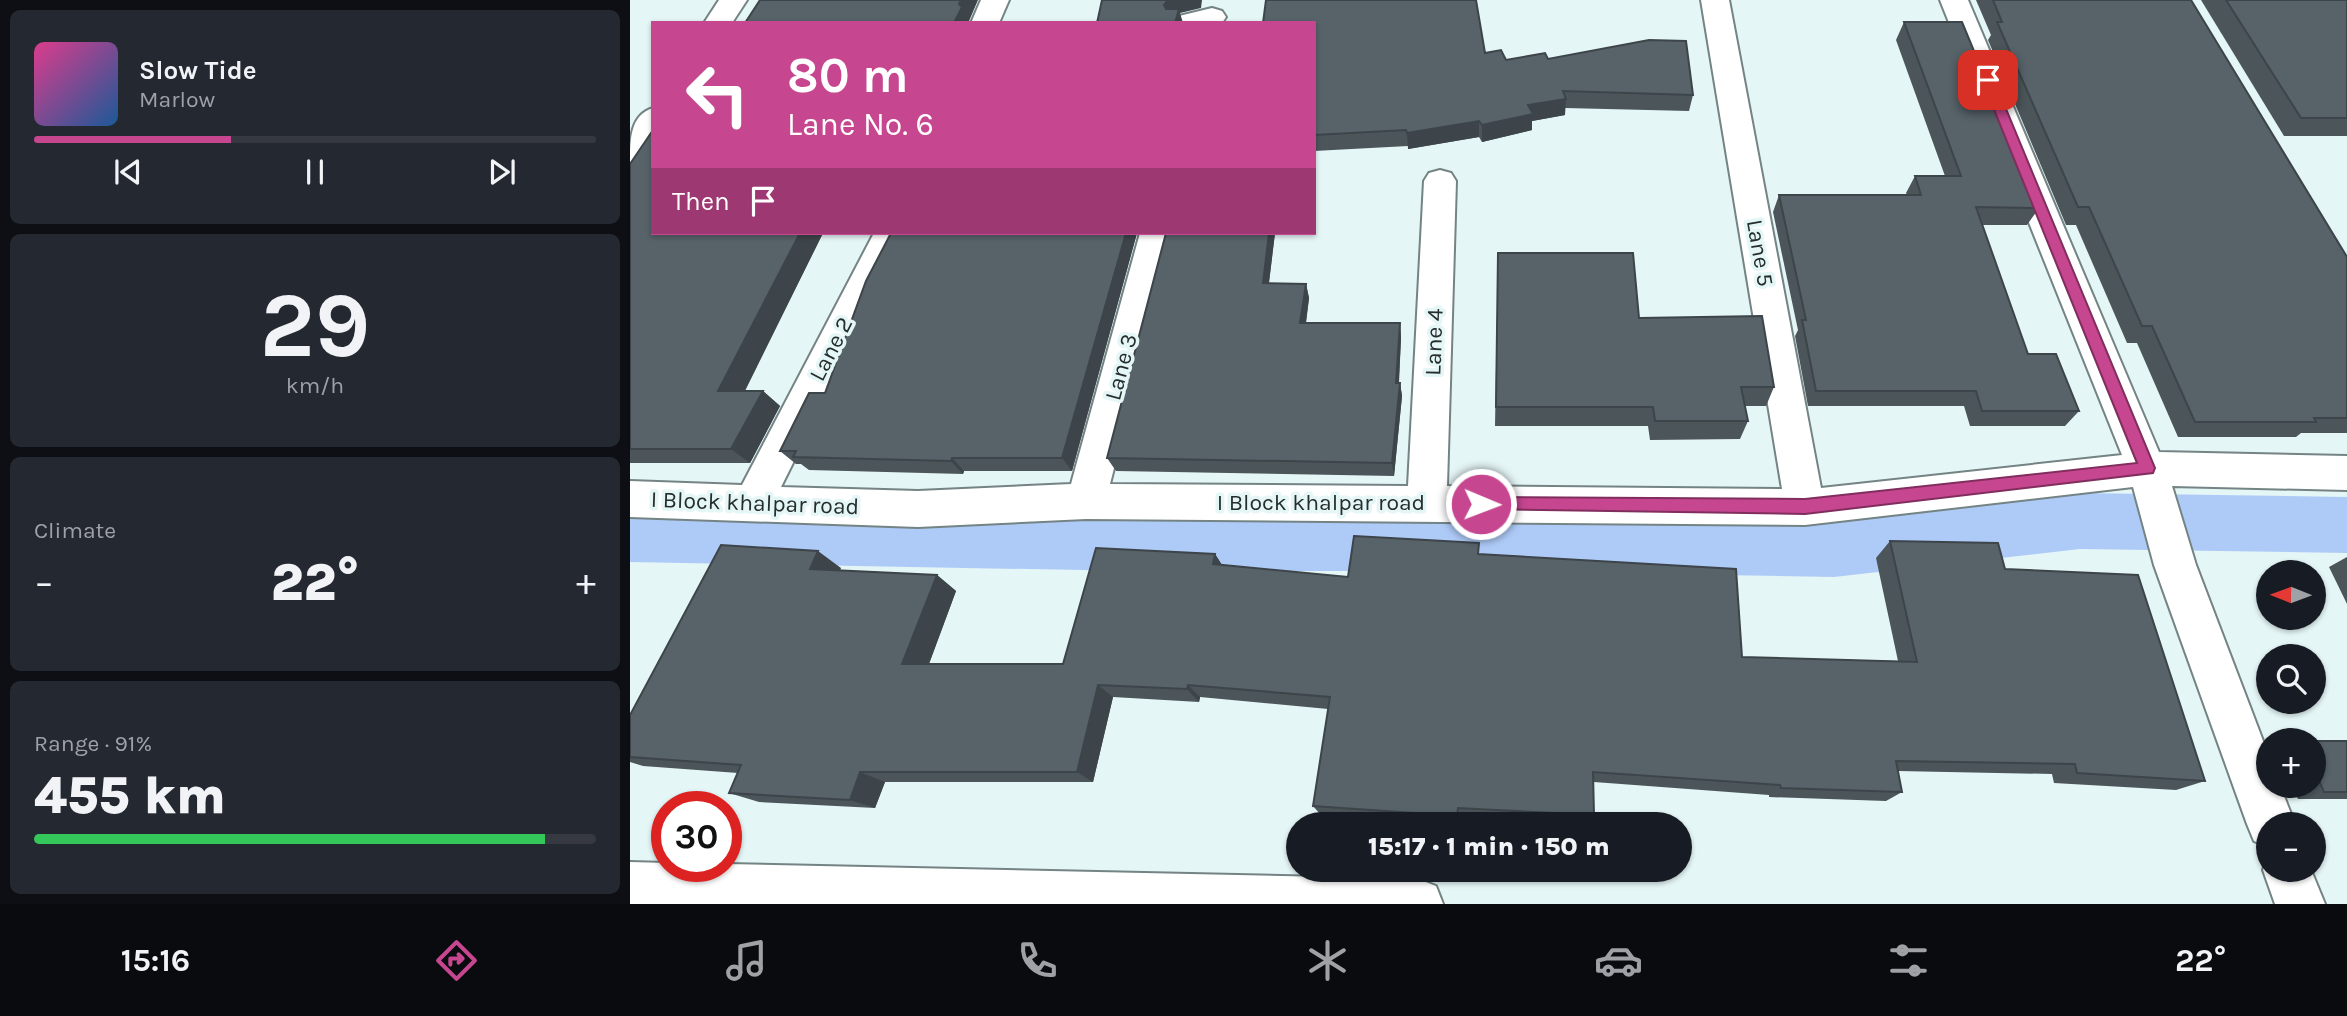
<!DOCTYPE html>
<meta charset="utf-8">
<style>
:root{--surface:#171b24;--page:#242831;--text:#f1f3f6;--muted:#9ea1a6;--line:#363941;--accent:#c64690}
body{margin:0;font-family:Karla,sans-serif;background:var(--page);color:var(--text);height:100vh;display:flex;flex-direction:column;font-size:26px;white-space:nowrap}
*{box-sizing:border-box;margin:0}
p{font-size:23px;color:var(--muted)}
.icon{flex:none;width:38px;height:38px;fill:none;stroke:currentColor;stroke-width:2;stroke-linecap:round;stroke-linejoin:round}
.map{position:relative;flex:1;overflow:hidden}
.side{display:flex;flex-direction:column;gap:10px;padding:10px;background:#0d0f14;width:630px}
.side>*{flex:none}
.hud{position:absolute;left:21px;top:21px;width:665px;height:214px;border-radius:0px;box-shadow:0 2px 5px #0004;background:#c64690;color:#fff;overflow:hidden}
.needle{width:46px;rotate:271deg}
.controls{position:absolute;left:1626px;top:560px;display:grid;gap:14px}
.controls a{display:grid;place-items:center;width:70px;height:70px;border-radius:50%;background:var(--surface);box-shadow:0 2px 5px #0004;font-size:35px}
.speed{position:absolute;left:21px;top:791px;display:flex;gap:14px;font-size:35px;font-weight:700;text-align:center}
.speed>*{display:grid;place-content:center;width:91px;height:91px;border-radius:50%;background:var(--surface);box-shadow:0 2px 5px #0004;line-height:1}
.speed .limit{border:10px solid #d22;background:#fff;color:#111}
.pin{position:absolute;display:grid;place-items:center;width:60px;height:60px;color:#fff;margin:-30px;border-radius:14px;box-shadow:0 4px 10px #0006}
.me{position:absolute;width:77px;margin:-38px;rotate:91deg;stroke-linejoin:round;filter:drop-shadow(0 0 5px #0008)}
.turn{display:flex;align-items:center;gap:24px;height:147px;padding:0 21px;font-size:32px}
.turn .icon{width:91px;height:91px;stroke-width:2.5}
.turn b{display:block;font-size:49px;line-height:60px}
.then{display:flex;align-items:center;height:66px;padding:0 21px;background:#0003;gap:14px;font-size:26px}
.big{font-size:52px;font-weight:800;line-height:1.1}
.side .card{flex:1;display:flex;flex-direction:column;justify-content:center;gap:10px;min-width:0;padding:0 24px;border-radius:10px;background:var(--page)}
.side .dial{align-items:center;gap:0}
.dial b{font-size:91px;line-height:1}
.song{display:flex;align-items:center;gap:21px}
.cover{width:84px;height:84px;border-radius:10px;background:linear-gradient(135deg,hsl(330 70% 55%),hsl(210 70% 35%))}
.played{height:7px;border-radius:4px;background:linear-gradient(90deg,var(--accent) 35%,var(--line) 35%)}
.keys{display:flex;justify-content:space-around;direction:ltr}
.heat{display:flex;justify-content:space-between;align-items:center;font-size:38px;direction:ltr}
.charge{height:10px;border-radius:5px;background:linear-gradient(90deg,#34c759 91%,var(--line) 0)}
.trip{position:absolute;left:656px;top:812px;width:406px;height:70px;border-radius:35px;background:var(--surface);box-shadow:0 2px 5px #0004;font-weight:800;line-height:70px;text-align:center}
.tabs{display:flex;height:112px;justify-content:space-around;align-items:center;background:#090b0e;color:var(--muted)}
.tabs .icon{width:49px;height:49px}
.tabs .on{color:var(--accent)}
.tabs b{font-size:32px;color:var(--text)}
main{display:flex;flex:1;min-height:0}
.map>svg:first-child{display:block}
</style>
<main>
<section class="side">
<div class="card">
<div class="song"><i class="cover"></i><div><b>Slow Tide</b><p>Marlow</p></div></div>
<div class="played"></div>
<div class="keys"><svg class="icon" aria-label="previous" viewBox="0 0 24 24"><path d="M18 5L8 12l10 7zM5 5v14"/></svg><svg class="icon" aria-label="pause" viewBox="0 0 24 24"><path d="M8 5v14M16 5v14"/></svg><svg class="icon" aria-label="next" viewBox="0 0 24 24"><path d="M6 5l10 7-10 7zM19 5v14"/></svg></div>
</div>
<div class="card dial"><b>29</b><p>km/h</p></div>
<div class="card"><p>Climate</p>
<div class="heat"><a>−</a><b class="big">22°</b><a>+</a></div>
</div>
<div class="card"><p>Range · 91%</p><b class="big">455 km</b><div class="charge"></div></div>
</section>
<div class="map">
<svg width="1717" height="904" viewBox="0 0 1717 904">
<rect width="100%" height="100%" fill="#e5f6f7"/>
<g fill="none" stroke-linecap="round" stroke-linejoin="round">
<polygon fill="#aecbf8" fill-rule="evenodd" points="1450,493 1717,497 1717,553 1450,549 1204,577 848,571 507,571 0,562 0,506 1204,519"/>
<g stroke="#748383" stroke-width="4">
<g id="street">
<polygon points="89,0 117,0 102,23 74,23"/>
<polygon points="351,0 379,0 369,23 341,23"/>
<polygon points="1071,0 1099,0 1191,488 1492,455 1310,0 1338,0 1529,452 1717,456 1717,490 1542,486 1566,565 1638,754 1638,786 1650,786 1665,824 1638,824 1638,847 1624,841 1617,824 1524,565 1503,487 1175,525 456,519 288,527 0,517 0,481 112,485 244,233 277,233 151,487 288,491 441,484 510,233 543,233 480,484 778,486 794,181 799,173 810,170 821,173 826,181 817,486 1152,489"/>
<polygon points="582,8 592,11 596,17 592,23 541,23 545,17"/>
<path d="M23,108C23,130 26,154 0,162C0,140 0,115 23,108Z"/>
<polygon points="1638,857 1638,870 1681,870 1695,904 1645,904 1633,870"/>
<polygon points="0,862 37,863 37,866 96,864 788,879 806,886 813,904 0,904"/>
</g>
</g>
<use href="#street" fill="#fff" fill-rule="evenodd"/>
</g>
<g fill="#4b555a">
<polygon points="1346,0 1561,0 1717,257 1717,433 1671,433 1666,437 1548,437 1507,343 1497,343 1446,225 1436,225 1358,40 1361,35"/>
<polygon points="1571,0 1717,0 1717,136 1654,136"/>
<polygon points="1274,22 1409,208 1397,225 1352,225 1398,354 1449,411 1435,426 1340,426 1334,406 1178,406 1165,336 1168,330 1143,212 1149,195 1277,195 1276,193 1285,176 1315,176 1266,40"/>
<polygon points="684,23 855,53 876,60 918,59 1063,95 1059,111 935,108 935,115 902,121 902,130 852,142 849,137 778,149 778,146 684,151"/>
<polygon points="0,164 23,233 193,233 115,391 133,391 150,406 120,463 0,463"/>
<polygon points="507,233 442,471 334,471 333,474 179,470 171,464 166,464 150,451 195,393"/>
<polygon points="536,233 645,233 639,283 676,284 679,298 676,323 770,323 771,338 769,383 770,383 772,396 764,476 486,471 477,458"/>
<polygon points="868,253 1009,318 1144,387 1136,406 1115,406 1118,421 1110,439 1020,440 1018,426 865,426"/>
<polygon points="1260,541 1375,569 1575,781 1546,790 1424,783 1422,774 1268,771 1272,792 1256,801 1139,797 1139,795 964,782 964,815 960,823 829,816 828,824 690,814 683,806 698,709 570,697 569,702 483,697 463,782 255,782 245,808 129,802 99,793 108,773 13,766 0,762 0,715 211,568 210,570 307,575 326,591 299,664 433,664 585,554 592,565 718,577 849,554 1112,657 1268,661 1246,558"/>
<polygon points="1717,557 1717,604 1699,567"/>
<polygon points="1684,741 1717,741 1717,799 1668,799 1662,786 1684,786"/>
</g>
<g fill="#3d454a">
<polygon points="331,0 348,0 339,21 340,23 324,23"/>
<polygon points="538,0 572,0 571,8 550,13 553,23 539,22 534,5"/>
<polygon points="936,99 935,115 902,121 902,130 852,142 852,125 898,105"/>
<polygon points="849,121 849,137 778,149 777,133"/>
<polygon points="170,233 193,233 107,406 88,391"/>
<polygon points="496,233 507,233 442,471 432,458"/>
<polygon points="639,233 645,233 637,298 633,283"/>
<polygon points="676,284 679,298 674,337 670,323"/>
<polygon points="770,323 771,338 768,396 766,383"/>
<polygon points="770,383 772,396 764,476 762,463"/>
<polygon points="133,391 150,406 120,463 101,449"/>
<polygon points="322,458 334,471 333,474 321,461"/>
<polygon points="188,551 211,568 203,585 180,569"/>
<polygon points="585,554 595,570 583,564"/>
<polygon points="307,575 326,591 294,677 272,664"/>
<polygon points="468,685 483,697 463,782 447,772"/>
<polygon points="558,685 570,697 569,702 557,689"/>
<polygon points="230,772 255,782 245,808 220,800"/>
</g>
<g fill="#576369" stroke="#3d454a" stroke-width="2">
<polygon points="130,0 331,0 329,4 332,7 324,23 115,23"/>
<polygon points="472,0 538,0 534,5 536,9 549,9 545,23 467,23"/>
<polygon points="636,0 846,0 855,53 871,50 876,60 915,53 918,59 1019,40 1056,41 1063,95 933,91 936,99 898,105 903,114 852,125 849,121 777,133 776,130 684,135 684,23 633,23"/>
<polygon points="1363,0 1561,0 1717,257 1717,418 1684,418 1686,422 1565,422 1522,326 1512,326 1459,207 1448,207 1367,22 1372,22"/>
<polygon points="1596,0 1717,0 1717,118 1671,118"/>
<polygon points="1274,22 1332,22 1409,208 1346,207 1398,354 1426,354 1449,411 1352,411 1346,391 1186,391 1172,320 1176,320 1149,195 1291,195 1285,176 1331,176"/>
<polygon points="23,130 23,233 170,233 88,391 133,391 101,449 0,449 0,164"/>
<polygon points="261,233 496,233 432,458 322,458 321,461 163,457 166,451 150,451 179,393 195,393 236,281"/>
<polygon points="536,233 639,233 633,283 676,284 670,323 770,323 766,383 770,383 762,463 477,458"/>
<polygon points="868,253 1003,253 1009,318 1132,316 1144,387 1111,387 1118,421 1025,421 1023,407 866,407"/>
<polygon points="724,536 849,543 848,554 1106,569 1112,657 1287,662 1260,541 1368,543 1375,569 1508,575 1575,781 1447,773 1445,764 1266,761 1272,792 1151,788 1150,785 963,772 964,815 828,808 827,816 683,806 700,697 558,685 557,689 468,685 447,772 230,772 220,800 99,793 111,765 0,757 0,715 91,545 188,551 180,569 307,575 272,664 433,664 466,548 585,554 583,564 718,577"/>
<polygon points="1684,741 1717,741 1717,792 1694,792 1684,769"/>
</g>
<polygon fill="#c64690" stroke="#812e5e" stroke-width="2" points="1358,76 1364,80 1525,468 1523,473 1175,514 845,509 843,504 845,499 851,497 1175,499 1507,463 1352,80"/>
<g text-anchor="middle" dominant-baseline="central" stroke-width="7" stroke-linejoin="round" paint-order="stroke">
<g font-size="23" fill="#262d2d" stroke="#e5f6f7">
<text transform="translate(1130 253) rotate(80)">Lane 5</text>
<text transform="translate(804 342) rotate(-88)">Lane 4</text>
<text transform="translate(201 349) rotate(-63)">Lane 2</text>
<text transform="translate(491 367) rotate(-75)">Lane 3</text>
<text x="691" y="502">I Block khalpar road</text>
<text transform="translate(125 503) rotate(2)">I Block khalpar road</text>
</g>
</g>
</svg>
<div class="controls">
<a><svg class="needle" viewBox="-14 -14 28 28"><path d="M0-13l5 13h-10z" fill="#e53935"/><path d="M0 13l5-13h-10z" fill="#9ea1a6"/></svg></a>
<a><svg class="icon" aria-label="search" viewBox="0 0 24 24"><circle cx="10" cy="10" r="6"/><path d="M15 15l6 6"/></svg></a>
<a>+</a>
<a>−</a>
</div>
<div class="speed"><div class="limit">30</div></div>
<div class="pin" style="left:1358px;top:80px;background:#d93025"><svg class="icon" aria-label="arrive" viewBox="0 0 24 24"><path d="M6 21V4h12l-3 4 3 4H6"/></svg></div>
<svg class="me" style="left:851px;top:504px" viewBox="-20 -20 40 40"><circle r="17" fill="#c64690" stroke="#fff" stroke-width="3"/><path d="M0-11L8 9 0 5-8 9z" fill="#fff"/></svg>
<div class="trip">15:17 · 1 min · 150 m</div>
<div class="hud">
<div class="turn"><svg class="icon" aria-label="left" viewBox="0 0 24 24"><path d="M17 20v-9H6M10 6l-5 5 5 5"/></svg><div><b>80 m</b>Lane No. 6</div></div>
<div class="then">Then<svg class="icon" aria-label="arrive" viewBox="0 0 24 24"><path d="M6 21V4h12l-3 4 3 4H6"/></svg></div>
</div>
</div>
</main>
<nav class="tabs">
<b>15:16</b>
<svg class="icon on" aria-label="directions" viewBox="0 0 24 24"><path d="M12 3l9 9-9 9-9-9zM9 14v-3h6M13 9l2 2-2 2"/></svg>
<svg class="icon" aria-label="music" viewBox="0 0 24 24"><path d="M9 18V5l10-2v13"/><circle cx="6" cy="18" r="3"/><circle cx="16" cy="16" r="3"/></svg>
<svg class="icon" aria-label="phone" viewBox="0 0 24 24"><path d="M5 4h4l2 5-3 2q2 4 5 5l2-3 5 2v4C11 20 4 13 5 4z"/></svg>
<svg class="icon" aria-label="climate" viewBox="0 0 24 24"><path d="M12 3v18M4 7l16 10M4 17L20 7"/></svg>
<svg class="icon" aria-label="car" viewBox="0 0 24 24"><path d="M5 17H2v-5l4-1 3-4h7l3 4 3 1v5h-3M9 17h6M6 11h13"/><circle cx="7" cy="17" r="2"/><circle cx="17" cy="17" r="2"/></svg>
<svg class="icon" aria-label="filters" viewBox="0 0 24 24"><path d="M4 7h16M4 17h16"/><circle cx="9" cy="7" r="2"/><circle cx="15" cy="17" r="2"/></svg>
<b>22°</b>
</nav>
